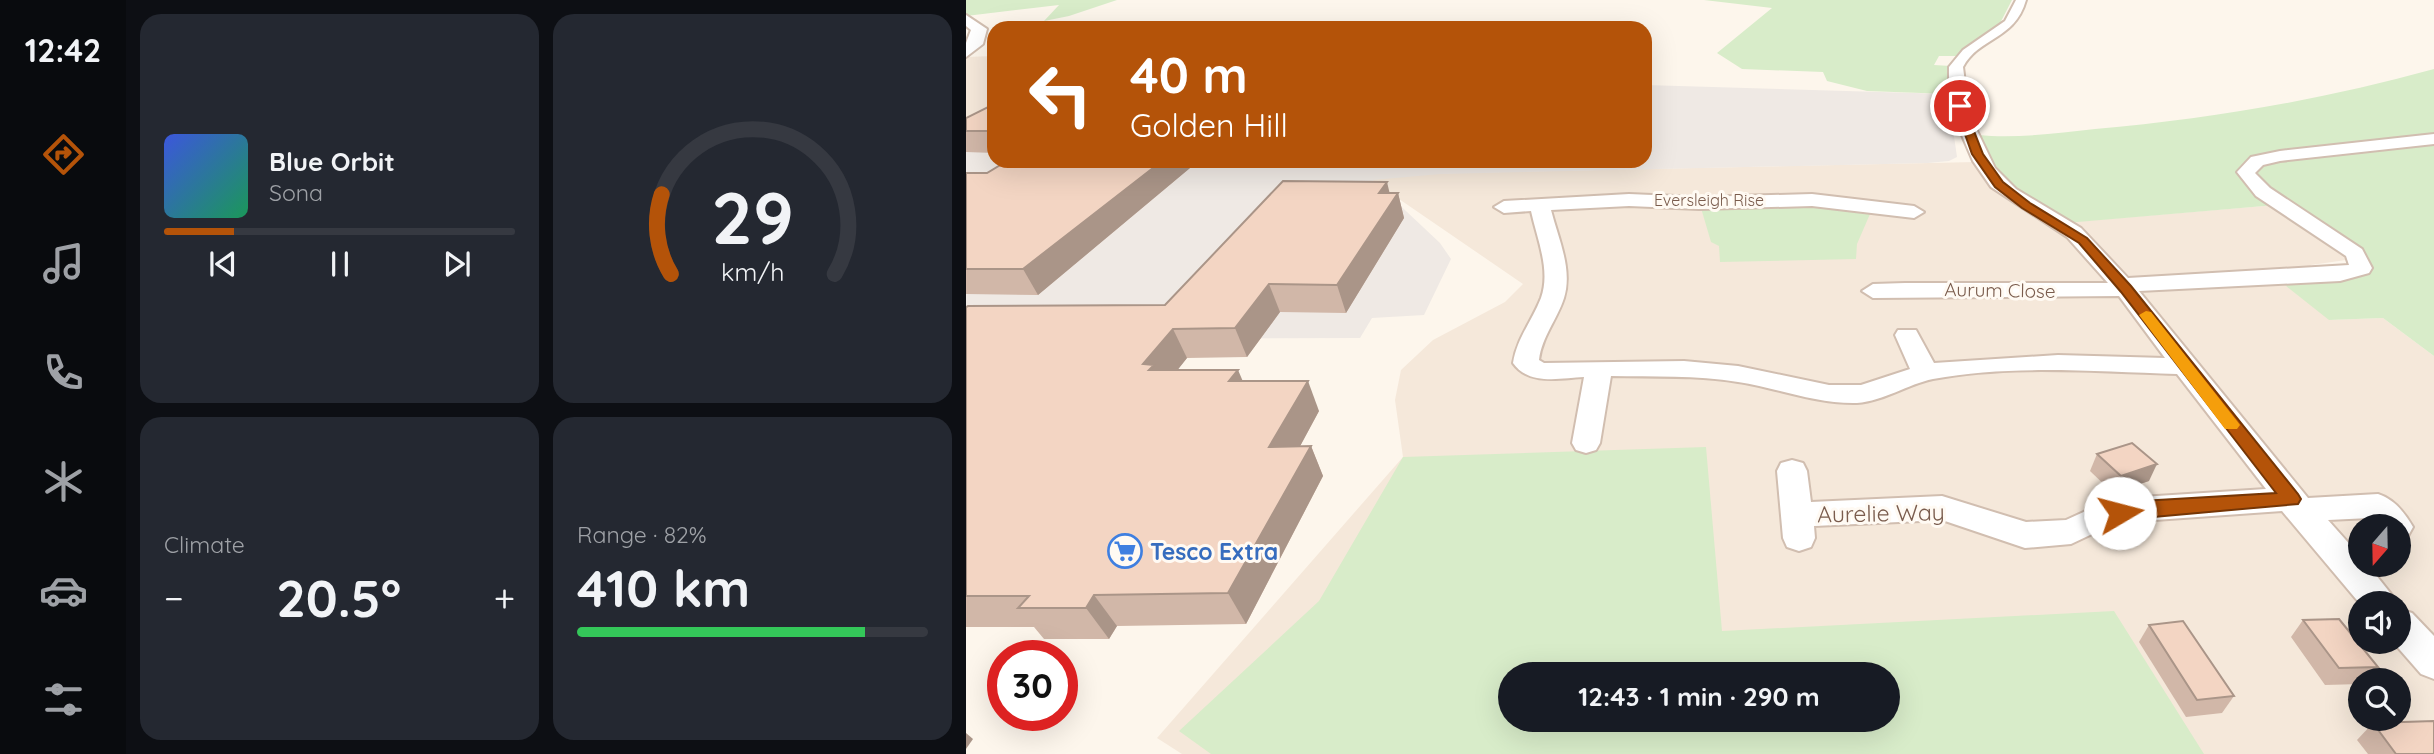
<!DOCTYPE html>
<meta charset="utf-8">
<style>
:root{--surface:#171b24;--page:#242831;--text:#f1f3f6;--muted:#9ea1a6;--line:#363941;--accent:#b45309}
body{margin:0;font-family:Quicksand,sans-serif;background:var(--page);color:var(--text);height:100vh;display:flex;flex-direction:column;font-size:26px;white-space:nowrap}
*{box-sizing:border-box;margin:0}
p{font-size:23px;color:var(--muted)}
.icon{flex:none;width:38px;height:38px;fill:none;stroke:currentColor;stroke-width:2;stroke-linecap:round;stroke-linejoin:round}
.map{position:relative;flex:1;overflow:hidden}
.drawer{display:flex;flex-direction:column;gap:14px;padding:14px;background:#0d0f14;width:840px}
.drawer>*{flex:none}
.banner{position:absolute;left:21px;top:21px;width:665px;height:147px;border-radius:21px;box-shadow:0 7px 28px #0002;background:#b45309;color:#fff;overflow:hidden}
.needle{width:46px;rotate:200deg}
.fabs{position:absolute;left:1382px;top:514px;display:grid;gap:14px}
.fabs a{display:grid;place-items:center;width:63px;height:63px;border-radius:50%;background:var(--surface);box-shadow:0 7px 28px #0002;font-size:35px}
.speed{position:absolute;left:21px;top:640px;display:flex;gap:14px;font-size:35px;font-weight:700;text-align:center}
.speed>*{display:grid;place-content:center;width:91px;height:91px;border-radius:50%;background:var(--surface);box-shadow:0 7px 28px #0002;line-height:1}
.speed .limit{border:10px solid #d22;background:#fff;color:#111}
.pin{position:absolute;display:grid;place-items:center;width:60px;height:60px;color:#fff;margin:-30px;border:4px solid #fff;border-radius:50%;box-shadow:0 2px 7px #0007}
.me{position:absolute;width:77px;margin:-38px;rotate:82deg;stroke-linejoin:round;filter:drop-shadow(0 0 5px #0008)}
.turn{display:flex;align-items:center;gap:24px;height:147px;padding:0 28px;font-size:32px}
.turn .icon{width:91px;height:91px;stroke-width:2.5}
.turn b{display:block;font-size:49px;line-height:60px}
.big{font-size:52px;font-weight:700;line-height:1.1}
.drawer .card{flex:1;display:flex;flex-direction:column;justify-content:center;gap:10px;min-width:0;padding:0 24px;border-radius:21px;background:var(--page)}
.drawer .dial{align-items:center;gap:0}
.dial svg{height:182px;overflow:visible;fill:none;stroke:var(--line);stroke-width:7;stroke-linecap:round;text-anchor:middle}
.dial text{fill:var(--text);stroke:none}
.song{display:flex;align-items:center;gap:21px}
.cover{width:84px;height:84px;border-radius:10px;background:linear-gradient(135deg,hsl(230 70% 55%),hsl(150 70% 35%))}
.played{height:7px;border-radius:4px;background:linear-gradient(90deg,var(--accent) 20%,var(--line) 20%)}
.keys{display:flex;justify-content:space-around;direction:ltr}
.heat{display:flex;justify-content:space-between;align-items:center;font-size:38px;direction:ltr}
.charge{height:10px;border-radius:5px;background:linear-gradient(90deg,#34c759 82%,var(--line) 0)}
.drawer .tiles{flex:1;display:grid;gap:14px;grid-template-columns:repeat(2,1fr)}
.trip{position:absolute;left:532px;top:662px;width:402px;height:70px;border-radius:35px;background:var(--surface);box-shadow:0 7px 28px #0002;font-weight:700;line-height:70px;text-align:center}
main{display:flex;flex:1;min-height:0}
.tabs{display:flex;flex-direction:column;width:126px;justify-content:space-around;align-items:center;background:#090b0e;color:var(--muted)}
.tabs .icon{width:49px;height:49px}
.tabs .active{color:var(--accent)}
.tabs b{font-size:32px;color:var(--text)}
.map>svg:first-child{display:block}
</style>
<main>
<nav class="tabs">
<b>12:42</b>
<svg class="icon active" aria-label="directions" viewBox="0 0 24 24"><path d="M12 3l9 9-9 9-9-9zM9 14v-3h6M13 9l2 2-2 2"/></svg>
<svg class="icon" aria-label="music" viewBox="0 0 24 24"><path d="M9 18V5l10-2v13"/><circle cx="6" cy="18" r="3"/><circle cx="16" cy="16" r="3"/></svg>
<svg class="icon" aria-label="phone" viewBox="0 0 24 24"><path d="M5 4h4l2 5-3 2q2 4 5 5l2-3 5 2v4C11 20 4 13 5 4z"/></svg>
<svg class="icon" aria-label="climate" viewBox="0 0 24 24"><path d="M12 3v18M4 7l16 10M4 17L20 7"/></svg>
<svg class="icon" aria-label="car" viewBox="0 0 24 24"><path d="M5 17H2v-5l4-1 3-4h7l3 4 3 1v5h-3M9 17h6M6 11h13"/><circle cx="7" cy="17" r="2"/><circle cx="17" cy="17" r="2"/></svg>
<svg class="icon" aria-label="filters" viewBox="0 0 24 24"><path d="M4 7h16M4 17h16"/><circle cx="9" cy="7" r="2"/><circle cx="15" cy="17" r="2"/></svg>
</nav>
<section class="drawer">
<div class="tiles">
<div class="card">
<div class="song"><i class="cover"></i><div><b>Blue Orbit</b><p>Sona</p></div></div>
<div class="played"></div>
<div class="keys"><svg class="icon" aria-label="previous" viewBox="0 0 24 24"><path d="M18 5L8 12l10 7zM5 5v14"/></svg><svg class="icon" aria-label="pause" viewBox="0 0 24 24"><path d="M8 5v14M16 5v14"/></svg><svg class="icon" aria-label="next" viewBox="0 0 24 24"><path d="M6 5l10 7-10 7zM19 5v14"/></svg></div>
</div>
<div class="card dial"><svg viewBox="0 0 100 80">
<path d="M14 69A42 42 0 1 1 86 69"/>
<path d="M14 69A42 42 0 0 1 10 34" stroke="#b45309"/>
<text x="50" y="56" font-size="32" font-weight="700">29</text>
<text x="50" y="72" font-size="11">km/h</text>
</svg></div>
<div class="card"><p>Climate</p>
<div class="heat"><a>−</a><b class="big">20.5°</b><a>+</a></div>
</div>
<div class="card"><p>Range · 82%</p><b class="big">410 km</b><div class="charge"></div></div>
</div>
</section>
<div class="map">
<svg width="1468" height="754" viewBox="0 0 1468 754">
<rect width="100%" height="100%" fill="#fdf6ec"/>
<g fill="#f5e8da" fill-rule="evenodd">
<polygon points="28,56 28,112 0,125 0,57"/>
<path d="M1010,162L1080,224L1310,205L1387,259L1345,265L1343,271L1363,320L1417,318L1468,356V754H216L191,738L437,457L429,400L435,370L467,340L539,302L557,284L398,175ZM1395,527H1433V565H1395ZM1395,604H1433V642H1395ZM544,674H922V719H544ZM1395,681H1433V719H1395Z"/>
</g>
<polygon fill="#efe9e4" points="679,85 982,94 991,157 983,161 962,163 474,174 407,180 474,243 485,259 458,315 406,318 394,338 0,339 0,125 28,112 28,161 679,161"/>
<g fill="#d8ecc9" fill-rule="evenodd">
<polygon points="0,0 151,0 103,16 78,21 93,5 0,16"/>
<polygon points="738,0 1046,0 1031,29 992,56 973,56 968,65 985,66 982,94 901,91 861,81 857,72 776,69 751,53 806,8"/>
<path d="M1468,69V356L1417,318L1363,320L1315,282L1403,269L1402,260L1297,187L1288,172L1298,164L1322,160C1304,156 1284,152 1272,169L1278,181L1310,205L1100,223L1032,177L1012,135C1050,139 1090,133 1129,129C1244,119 1356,100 1468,69Z"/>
<polygon points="852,204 904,214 891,244 890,259 754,262 753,246 745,242 735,208"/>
<path d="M740,447L756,631L1148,611L1238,754H245L213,731L353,601L437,457ZM544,674H922V719H544Z"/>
</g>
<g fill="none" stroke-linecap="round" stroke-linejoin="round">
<g stroke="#d1beb0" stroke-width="4">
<g id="minor">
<path d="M1050,0H1060C1049,40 1013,37 997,67L1003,114L1029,168L1050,189L1115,228L1162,278L1383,265L1380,256L1290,196L1271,172L1285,157L1314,151L1468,134V144L1314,161L1297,165L1289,173L1304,188L1396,249L1406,268L1403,273L1374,281L1173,291L1342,498L1412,494C1428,499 1439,513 1447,527L1442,536L1433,539V527H1412L1404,518L1362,520L1395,557V565H1402L1433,604L1395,605L1316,511L1175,521L1141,527L1105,544L1059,548L976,520L848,526L849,538L845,547L833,551L821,547L817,538L811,471L815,463L826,460L837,463L841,471L845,502L976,496L1060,522L1100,520L1133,505L1175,497L1300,489L1211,374C1131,372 1046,364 967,379C942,384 918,401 891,403C850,404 812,388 772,382C730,375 687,377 645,376L634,443L630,450L620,453L610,450L606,443L618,377C595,378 563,386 547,363C551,338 566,321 575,298C585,270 571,239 565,211L538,213L528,207L538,201L663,194L733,197L846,194L948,206L958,212L948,218L846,206L733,209L663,206L585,210C592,238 607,269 598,298C591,320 576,336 573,360L578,363L718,361L772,366L863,385H895L944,369L929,335L932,330H950L968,363L1092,355L1199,358L1153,296L907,298L896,291L907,284L939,283H1142L1101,237L1025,187L1007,161L992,126L983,89V67L997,50L1039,21Z"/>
<polygon points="1433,609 1446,613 1468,636 1468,679 1455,674 1427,642 1433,642"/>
</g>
</g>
<g stroke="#d1beb0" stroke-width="4">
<polygon id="tertiary" points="0,15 21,29 17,44 0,57 0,43 5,30 0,26"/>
</g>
<use href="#minor" fill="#fff" fill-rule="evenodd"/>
<use href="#tertiary" fill="#fff" fill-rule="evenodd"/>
</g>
<g fill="#d1b7a8">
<polygon points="28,104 28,153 0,152 0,118"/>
<polygon points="41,161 267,161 258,168 224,168 72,295 0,294 0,173 21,173"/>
<polygon points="423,193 432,193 438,218 380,313 314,312 281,357 221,358 211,370 353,411 334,446 345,446 357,476 280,624 151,626 143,639 78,639 68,627 0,627 0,307 199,305"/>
<polygon points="1131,454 1183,481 1147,493 1124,471"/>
<polygon points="1337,620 1412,667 1399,681 1395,681 1395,684 1359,685 1325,637"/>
<polygon points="1183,625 1268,696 1256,713 1220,717 1173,642"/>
<polygon points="1407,723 1468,754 1402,754 1391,740"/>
</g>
<g fill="#aa9588">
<polygon points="196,161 221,161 224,168 72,295 57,269"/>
<polygon points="255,161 267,161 258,168"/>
<polygon points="421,182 426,203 432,193 438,218 380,313 371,285 413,193"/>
<polygon points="303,284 314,312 281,357 269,328"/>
<polygon points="207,329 221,358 199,386 177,364"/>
<polygon points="272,370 285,400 263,381"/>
<polygon points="342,381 353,411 317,478 303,447"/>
<polygon points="345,446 357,476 280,624 262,593"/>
<polygon points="1191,464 1183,481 1147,493 1155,476"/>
<polygon points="128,595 151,626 143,639 120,608"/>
<polygon points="0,733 7,739 0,749"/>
</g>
<g fill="#f3d5c3" stroke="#aa9588" stroke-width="2">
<polygon points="374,24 462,25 459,28 368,28"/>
<polygon points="28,104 28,131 0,131 0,118"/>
<polygon points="41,161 196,161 57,269 0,269 0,173 21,173"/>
<polygon points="317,181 421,182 413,193 432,193 371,285 303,284 269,328 207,329 177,364 188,365 183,370 272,370 263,381 342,381 303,447 345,446 262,593 128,595 120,608 52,608 63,596 0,596 0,307 2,306 199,305"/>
<polygon points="1166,443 1191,464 1155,476 1131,454"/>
<polygon points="1373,619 1412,667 1373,668 1337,620"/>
<polygon points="1217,621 1268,696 1231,700 1183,625"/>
<polygon points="1468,721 1468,754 1430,754 1407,723"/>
</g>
<polygon fill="#b45309" stroke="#753606" stroke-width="2" points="994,103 998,106 1017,154 1037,182 1064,203 1121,238 1165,286 1332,494 1335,499 1332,504 1154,520 1147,518 1144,513 1147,508 1175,501 1310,493 1155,292 1113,243 1056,208 1029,187 1006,154 989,106"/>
<polygon fill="#f59e0b" points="1180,311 1185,312 1271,421 1274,425 1271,429 1259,429 1173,315"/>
<defs>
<g id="supermarket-ring" transform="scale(1.75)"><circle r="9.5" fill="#fffaf3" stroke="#3f7fe0" stroke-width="1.5"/><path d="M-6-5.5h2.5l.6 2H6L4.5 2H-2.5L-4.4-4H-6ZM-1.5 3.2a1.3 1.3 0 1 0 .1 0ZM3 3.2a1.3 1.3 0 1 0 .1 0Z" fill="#3f7fe0"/></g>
</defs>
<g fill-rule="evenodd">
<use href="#supermarket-ring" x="159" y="551"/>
</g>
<g text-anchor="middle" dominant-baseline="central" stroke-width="6" stroke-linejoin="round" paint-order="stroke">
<g font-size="16" fill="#7a5c4d" stroke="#fffaf3">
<text x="743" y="200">Eversleigh Rise</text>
</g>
<g font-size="19" fill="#7a5c4d" stroke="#fffaf3">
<text transform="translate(1034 290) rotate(1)">Aurum Close</text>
</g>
<g font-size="23" fill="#7a5c4d" stroke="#fffaf3">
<text transform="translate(915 513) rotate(-1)">Aurelie Way</text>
</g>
<g font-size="23" font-weight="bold" fill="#366cbe" stroke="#fffaf3" text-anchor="start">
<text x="184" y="551">Tesco Extra</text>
</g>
</g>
</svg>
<div class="fabs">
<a><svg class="needle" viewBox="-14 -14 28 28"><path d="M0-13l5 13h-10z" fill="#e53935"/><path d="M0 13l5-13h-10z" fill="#9ea1a6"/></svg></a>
<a><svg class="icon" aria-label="sound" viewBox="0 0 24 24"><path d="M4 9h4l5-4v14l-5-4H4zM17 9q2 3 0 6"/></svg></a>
<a><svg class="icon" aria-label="search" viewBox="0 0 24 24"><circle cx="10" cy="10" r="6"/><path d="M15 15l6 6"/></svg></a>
</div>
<div class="speed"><div class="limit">30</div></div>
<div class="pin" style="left:994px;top:106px;background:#d93025"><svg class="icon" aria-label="arrive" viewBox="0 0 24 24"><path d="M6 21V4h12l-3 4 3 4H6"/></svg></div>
<svg class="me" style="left:1154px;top:513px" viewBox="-20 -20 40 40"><circle r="19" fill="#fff"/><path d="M0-13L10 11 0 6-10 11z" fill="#b45309"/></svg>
<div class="trip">12:43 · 1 min · 290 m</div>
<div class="banner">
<div class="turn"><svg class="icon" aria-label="left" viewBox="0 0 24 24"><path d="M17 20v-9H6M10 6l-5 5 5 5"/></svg><div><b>40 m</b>Golden Hill</div></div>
</div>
</div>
</main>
